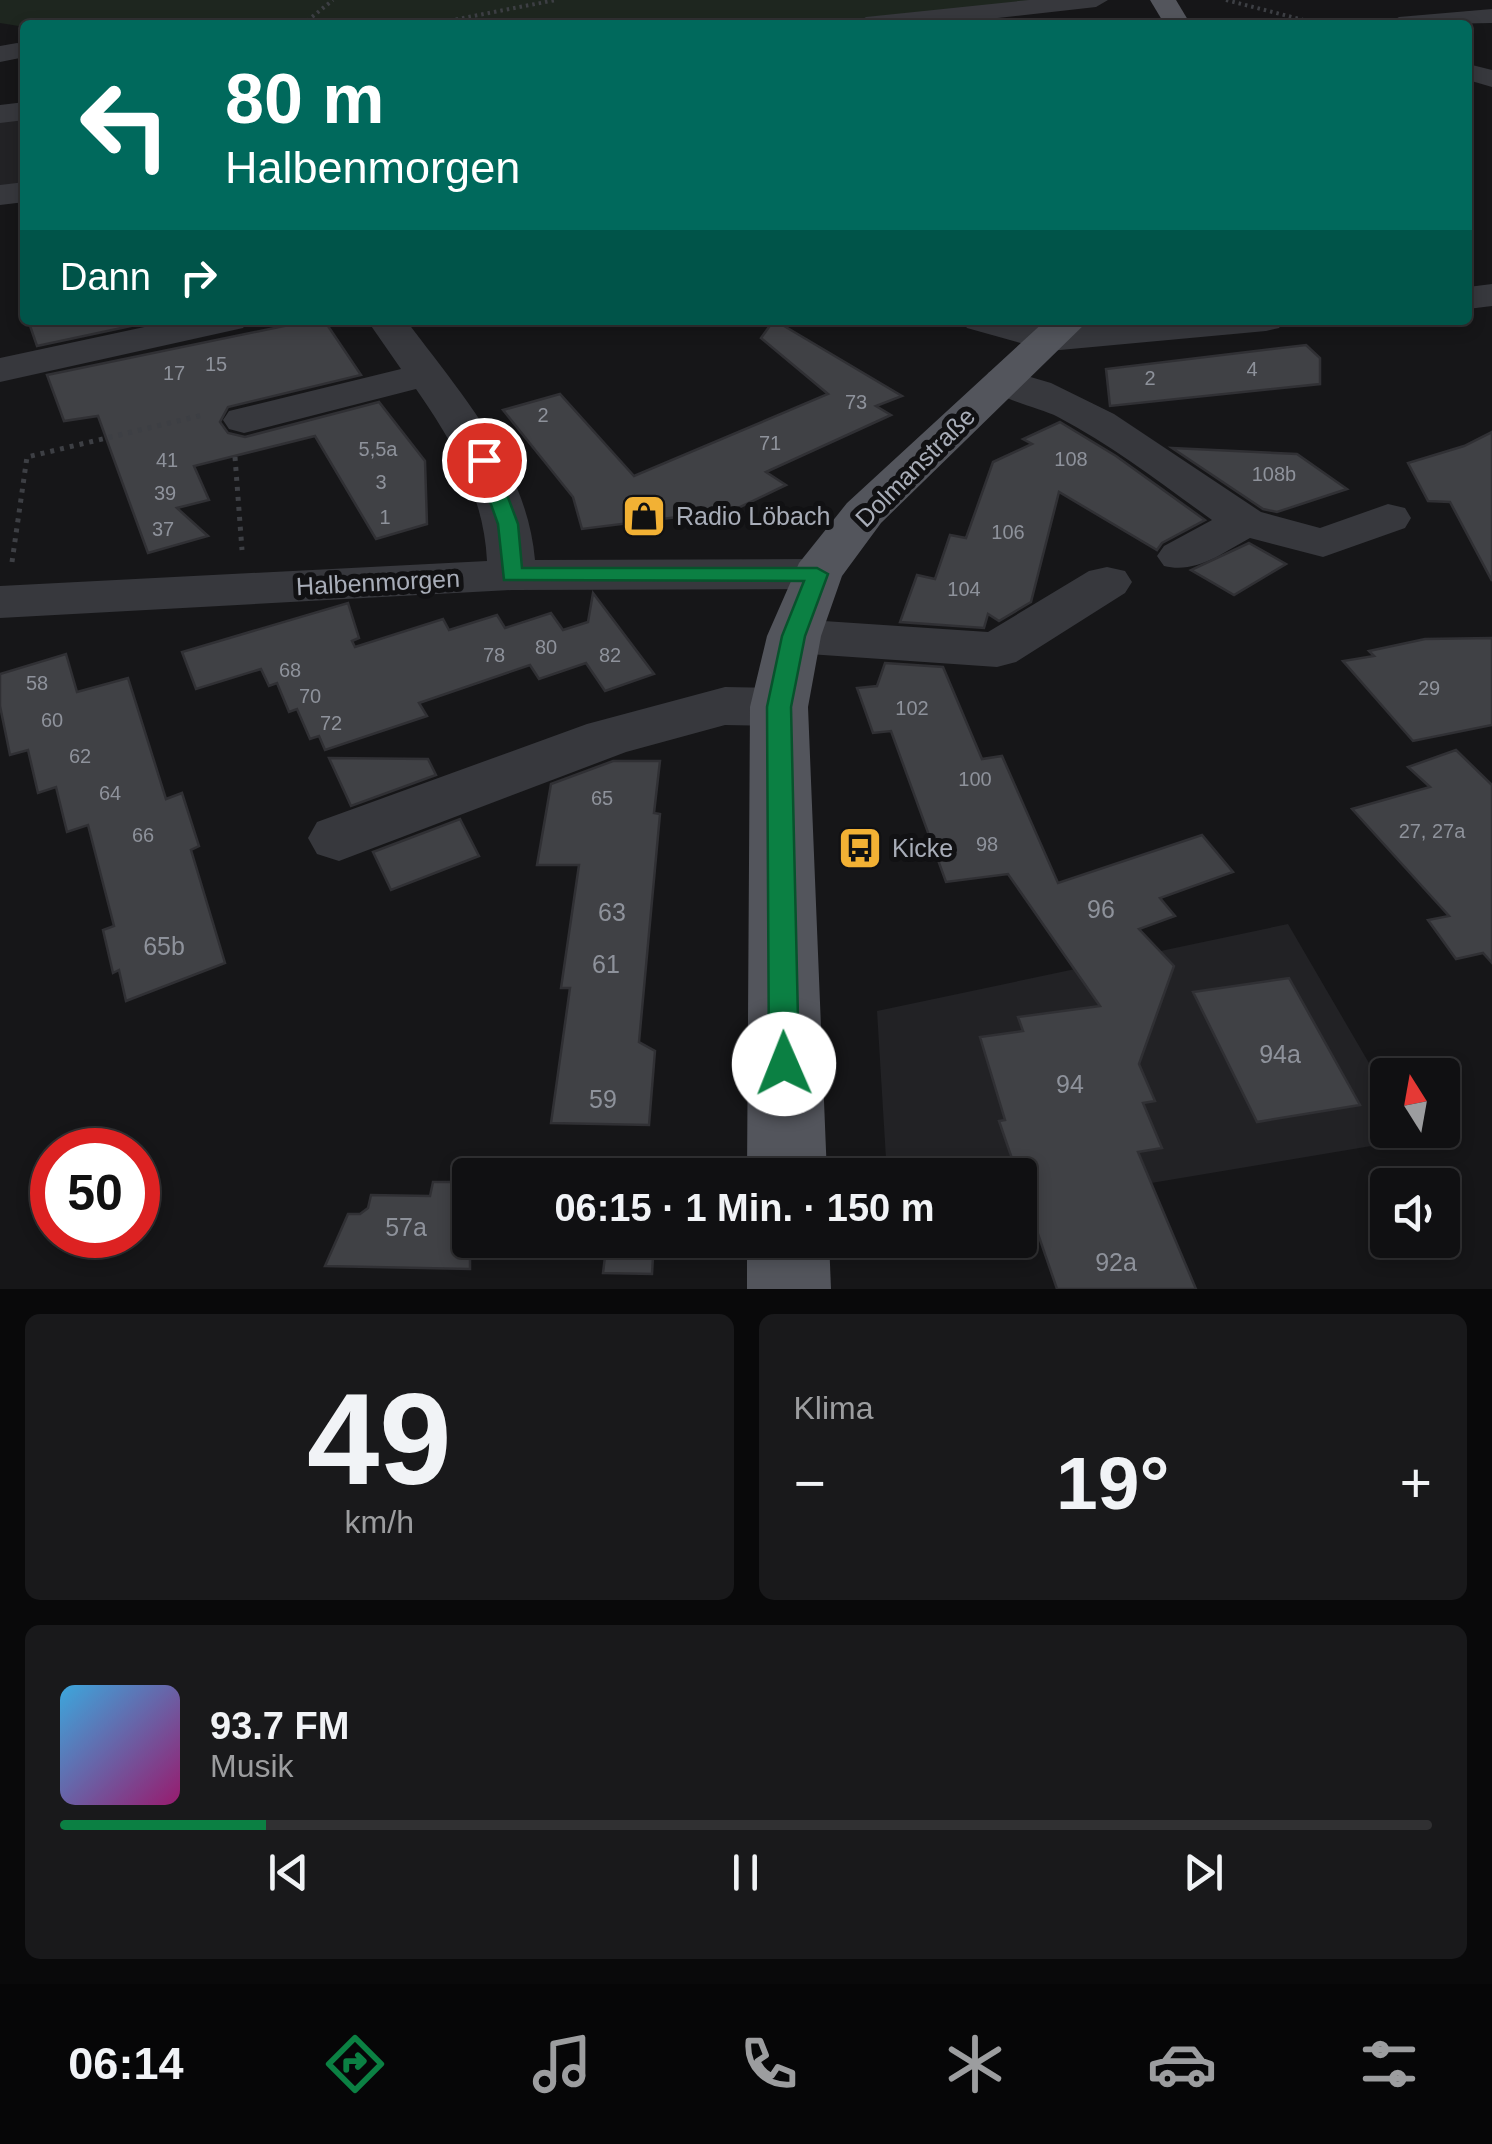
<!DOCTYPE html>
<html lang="de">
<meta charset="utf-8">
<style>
:root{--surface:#101012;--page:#19191b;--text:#f1f3f6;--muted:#9c9d9f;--line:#303032;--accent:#0b8043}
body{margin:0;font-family:Helvetica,sans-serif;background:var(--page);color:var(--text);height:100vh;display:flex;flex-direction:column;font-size:38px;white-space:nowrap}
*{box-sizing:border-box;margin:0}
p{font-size:32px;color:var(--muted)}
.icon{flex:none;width:55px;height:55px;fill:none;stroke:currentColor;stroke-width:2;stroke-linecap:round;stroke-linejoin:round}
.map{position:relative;height:1289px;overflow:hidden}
.side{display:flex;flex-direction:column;gap:25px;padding:25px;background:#09090a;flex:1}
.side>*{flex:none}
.hud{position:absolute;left:20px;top:20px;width:1452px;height:305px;border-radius:10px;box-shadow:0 5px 15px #0003,0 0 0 2px var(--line);background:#00695c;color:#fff;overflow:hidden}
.needle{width:65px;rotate:349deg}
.controls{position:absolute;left:1370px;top:1058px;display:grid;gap:20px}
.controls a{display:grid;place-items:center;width:90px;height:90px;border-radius:10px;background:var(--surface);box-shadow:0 5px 15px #0003,0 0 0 2px var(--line);font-size:50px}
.speed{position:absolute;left:30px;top:1128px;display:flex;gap:20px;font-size:50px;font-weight:700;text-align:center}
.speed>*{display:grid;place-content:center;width:130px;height:130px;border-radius:50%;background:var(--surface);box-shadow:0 5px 15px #0003,0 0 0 2px var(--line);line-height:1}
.speed .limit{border:15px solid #d22;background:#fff;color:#111}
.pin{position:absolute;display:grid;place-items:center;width:85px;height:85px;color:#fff;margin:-42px;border:5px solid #fff;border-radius:50%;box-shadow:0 2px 10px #0007}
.me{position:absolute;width:110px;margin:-55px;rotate:359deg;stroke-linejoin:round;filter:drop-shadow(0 0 8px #0008)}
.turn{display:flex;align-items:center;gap:35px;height:210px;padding:0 40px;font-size:45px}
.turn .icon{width:130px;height:130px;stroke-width:2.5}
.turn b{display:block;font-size:70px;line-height:85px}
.then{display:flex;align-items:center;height:95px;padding:0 40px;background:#0003;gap:20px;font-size:38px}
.big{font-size:75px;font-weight:700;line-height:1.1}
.side .card{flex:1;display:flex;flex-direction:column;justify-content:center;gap:15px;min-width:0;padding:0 35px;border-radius:15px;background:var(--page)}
.side .dial{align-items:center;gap:0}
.dial b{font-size:130px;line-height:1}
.song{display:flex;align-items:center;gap:30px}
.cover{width:120px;height:120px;border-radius:15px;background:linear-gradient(135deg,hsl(200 70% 55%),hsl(320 70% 35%))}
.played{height:10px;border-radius:5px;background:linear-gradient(90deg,var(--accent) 15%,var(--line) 15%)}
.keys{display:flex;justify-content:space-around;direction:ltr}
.heat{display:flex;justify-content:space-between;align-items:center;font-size:55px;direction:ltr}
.side .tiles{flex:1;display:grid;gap:25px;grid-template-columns:1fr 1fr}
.card:last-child{grid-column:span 2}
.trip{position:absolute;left:452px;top:1158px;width:585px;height:100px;border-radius:10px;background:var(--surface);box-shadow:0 5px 15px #0003,0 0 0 2px var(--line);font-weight:700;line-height:100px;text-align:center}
.tab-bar{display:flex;height:160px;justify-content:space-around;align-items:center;background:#060607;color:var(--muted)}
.tab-bar .icon{width:70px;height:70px}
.tab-bar .selected{color:var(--accent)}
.tab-bar b{font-size:45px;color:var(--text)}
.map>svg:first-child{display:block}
</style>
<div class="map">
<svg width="1492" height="1289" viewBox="0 0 1492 1289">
<rect width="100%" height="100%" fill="#161618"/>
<g fill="#222225">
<polygon points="25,119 25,183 0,187 0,122"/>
<polygon points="1288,924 1387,1094 1388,1130 1408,1130 1413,1139 1020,1205 1020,1175 887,1175 877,1011"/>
</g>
<polygon fill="#1e261f" points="0,0 1048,0 799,25 25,27 0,23"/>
<g fill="#404145" stroke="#303034" stroke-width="2.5">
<polygon points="28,320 159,320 37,346"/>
<polygon points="313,320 324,320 361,375 228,407 220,422 228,433 245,437 379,402 425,461 427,524 376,539 315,436 194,466 209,500 177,508 208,536 148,553 98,416 64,421 47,375"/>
<polygon points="774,320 902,396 876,406 891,415 766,472 786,485 734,510 582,529 573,497 503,410 560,394 634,476 828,394 761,338"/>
<polygon points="1306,345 1320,358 1320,384 1110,406 1106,369"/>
<polygon points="1060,422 1116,456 1205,520 1162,543 1157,550 1059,492 1031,602 999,621 988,614 984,628 900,622 917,575 935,579 950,535 966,538 993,462 1032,444 1023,439"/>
<polygon points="1492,432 1492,581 1450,502 1428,501 1408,463 1464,446"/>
<polygon points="1172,448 1297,454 1347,489 1277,512 1263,509"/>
<polygon points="1249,543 1286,564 1234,595 1191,570"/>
<polygon points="593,593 654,674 605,691 586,663 539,679 530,665 419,703 427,716 325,750 319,736 310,739 297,709 289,712 277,683 269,686 261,669 196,689 182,652 348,603 359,638 352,641 355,647 443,619 449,630 497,615 505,628 551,613 563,630 588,622"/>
<polygon points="1492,638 1492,725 1413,741 1343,661 1374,656 1369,651 1425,639"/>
<polygon points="66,654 77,692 128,678 166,799 182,793 199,846 191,850 225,963 126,1001 119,970 113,973 103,930 114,926 88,825 67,832 56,787 38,793 28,750 10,755 0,706 0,674"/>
<polygon points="885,663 943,667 982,759 1002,756 1058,883 1202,835 1233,872 1160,898 1175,916 1139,929 1174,966 1139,1064 1155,1101 1143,1103 1162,1148 1138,1152 1196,1289 1057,1289 999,1121 1005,1120 980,1037 1023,1031 1018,1017 1100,1006 1008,874 946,882 891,731 873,733 857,688 877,686"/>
<polygon points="1456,750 1492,785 1492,963 1483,953 1456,959 1428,920 1449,916 1352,809 1430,787 1408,767"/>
<polygon points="329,758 428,759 436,775 351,806"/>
<polygon points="613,761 660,761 654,813 660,814 639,1042 655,1051 649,1125 551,1123 570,988 561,988 579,865 537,865 551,784"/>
<polygon points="460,819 479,856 391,890 373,852"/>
<polygon points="1289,978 1360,1105 1257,1122 1193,992"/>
<polygon points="433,1182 470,1182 470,1269 325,1266 348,1214 360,1214 368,1208 371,1195 430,1196"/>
<polygon points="607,1240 654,1240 652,1274 603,1273"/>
</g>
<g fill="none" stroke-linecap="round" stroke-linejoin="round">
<g stroke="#3d3f44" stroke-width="4" stroke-dasharray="2.5 4" stroke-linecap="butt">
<polyline points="1226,0 1323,25"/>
<polyline points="302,25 333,0"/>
<polyline points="378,25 442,22 556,0"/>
</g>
<g stroke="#3d3f44" stroke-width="5" stroke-dasharray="4 6" stroke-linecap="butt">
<polyline points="235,457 242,550"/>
<polyline points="12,562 27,457 203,415"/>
</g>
<g fill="#37383d" fill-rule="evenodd">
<polygon points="1029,0 1108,0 1096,7 934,25 853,25 866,17"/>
<polygon points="1492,9 1492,23 1386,25 1399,17"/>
<polygon points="17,43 25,45 25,57 0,62 0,46"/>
<polygon points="1468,64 1492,70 1492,87 1468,80"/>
<polygon points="25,102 25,120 0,123 0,105"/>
<polygon points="25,182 25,202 0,205 0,185"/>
<polygon points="1492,284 1492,306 1468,309 1468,287"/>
<polygon points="177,320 249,320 243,328 0,382 0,358"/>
<path d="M367,320H406C460,393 527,466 535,560L817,559L834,563L842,574L834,585L817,589L512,590L0,618V586L487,561C484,496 453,442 416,389L244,433L229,429L223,420L229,411L401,369Z"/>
<polygon points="961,320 1023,320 1050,327 1133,320 1285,320 1279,328 1266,331 1049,351 967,328"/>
<path d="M1003,369L1051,383L1114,414L1261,512L1320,528L1388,504L1405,508L1411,518L1405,528L1323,557L1250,538C1222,553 1196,574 1164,566L1157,556L1164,546L1212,520C1162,484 1113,446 1058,417C1036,406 996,400 983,381L989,372Z"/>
<polygon points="1107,567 1125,571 1132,582 1125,593 1016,662 997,667 794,653 776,648 768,636 776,624 794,619 988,632 1089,571"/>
<polygon points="725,687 779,688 799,694 807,707 799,720 779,726 725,725 626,752 339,861 317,854 308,838 317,822 587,724"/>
</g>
<g fill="#53555c" fill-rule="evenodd">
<polygon points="1150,0 1176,0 1191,25 1165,25"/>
<polygon points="1046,320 1089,320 881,523 842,576 821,636 808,707 827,1175 747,1175 750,707 767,636 799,563 847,503"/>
<polygon points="747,1240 829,1240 831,1289 747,1289"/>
</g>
</g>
<polygon fill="#0b8043" stroke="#07532c" stroke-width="2.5" points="484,454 494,460 518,524 522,568 817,568 828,574 805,636 791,707 799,1064 795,1073 784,1077 773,1073 769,1064 767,707 782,636 804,581 504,580 498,524 475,460"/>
<defs>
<g id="shop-square" transform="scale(2.25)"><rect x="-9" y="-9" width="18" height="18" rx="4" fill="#f2b134" stroke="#111113"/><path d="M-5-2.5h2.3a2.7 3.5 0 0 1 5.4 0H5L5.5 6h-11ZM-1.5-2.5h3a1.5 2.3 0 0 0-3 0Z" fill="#111"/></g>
<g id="bus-square" transform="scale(2.25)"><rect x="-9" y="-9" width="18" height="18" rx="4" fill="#f2b134" stroke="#111113"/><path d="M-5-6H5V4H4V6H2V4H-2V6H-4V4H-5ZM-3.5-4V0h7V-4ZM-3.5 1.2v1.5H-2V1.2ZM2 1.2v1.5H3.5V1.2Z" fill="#111"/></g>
</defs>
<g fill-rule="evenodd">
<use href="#shop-square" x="644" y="516"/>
<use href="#bus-square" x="860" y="848"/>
</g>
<g text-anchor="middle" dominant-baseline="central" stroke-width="10" stroke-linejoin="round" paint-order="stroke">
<g font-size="20" fill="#8e929b">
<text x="216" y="364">15</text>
<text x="1252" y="369">4</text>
<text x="174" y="373">17</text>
<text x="1150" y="378">2</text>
<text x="856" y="402">73</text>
<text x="543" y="415">2</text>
<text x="770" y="443">71</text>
<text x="378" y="449">5,5a</text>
<text x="1071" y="459">108</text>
<text x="167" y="460">41</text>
<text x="1274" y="474">108b</text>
<text x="381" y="482">3</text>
<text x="165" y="493">39</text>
<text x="385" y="517">1</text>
<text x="163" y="529">37</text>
<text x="1008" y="532">106</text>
<text x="964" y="589">104</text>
<text x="546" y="647">80</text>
<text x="494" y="655">78</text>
<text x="610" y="655">82</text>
<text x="290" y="670">68</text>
<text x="37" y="683">58</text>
<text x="1429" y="688">29</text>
<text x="310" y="696">70</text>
<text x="912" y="708">102</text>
<text x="52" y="720">60</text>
<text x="331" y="723">72</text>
<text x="80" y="756">62</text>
<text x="975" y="779">100</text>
<text x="110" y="793">64</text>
<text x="602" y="798">65</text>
<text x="1432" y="831">27, 27a</text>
<text x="143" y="835">66</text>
<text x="987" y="844">98</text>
</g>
<g font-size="25" fill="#a8adb8" stroke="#111113">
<text transform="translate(915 467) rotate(-45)">Dolmanstraße</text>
<text transform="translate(378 582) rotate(-3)">Halbenmorgen</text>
</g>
<g font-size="25" fill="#a8adb8" stroke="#111113" text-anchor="start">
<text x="676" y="516">Radio Löbach</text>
<text x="892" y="848">Kicke</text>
</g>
<g font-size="25" fill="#8e929b">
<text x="1101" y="909">96</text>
<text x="612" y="912">63</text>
<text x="164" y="946">65b</text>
<text x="606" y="964">61</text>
<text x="1280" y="1054">94a</text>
<text x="1070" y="1084">94</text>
<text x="603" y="1099">59</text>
<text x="406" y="1227">57a</text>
<text x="1116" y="1262">92a</text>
</g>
</g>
</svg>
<div class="controls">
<a><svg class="needle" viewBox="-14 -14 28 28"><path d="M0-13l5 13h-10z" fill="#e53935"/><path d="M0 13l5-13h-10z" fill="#9c9d9f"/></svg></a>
<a><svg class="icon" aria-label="sound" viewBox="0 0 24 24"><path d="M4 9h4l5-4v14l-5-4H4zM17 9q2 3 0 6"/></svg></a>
</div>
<div class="speed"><div class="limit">50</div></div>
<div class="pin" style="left:484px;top:460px;background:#d93025"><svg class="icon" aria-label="arrive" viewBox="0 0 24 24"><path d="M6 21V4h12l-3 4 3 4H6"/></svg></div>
<svg class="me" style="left:784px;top:1064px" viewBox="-20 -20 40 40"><circle r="19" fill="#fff"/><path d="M0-13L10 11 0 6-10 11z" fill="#0b8043"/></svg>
<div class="trip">06:15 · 1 Min. · 150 m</div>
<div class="hud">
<div class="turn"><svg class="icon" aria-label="left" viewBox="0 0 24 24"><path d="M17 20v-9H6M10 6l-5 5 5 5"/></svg><div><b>80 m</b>Halbenmorgen</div></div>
<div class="then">Dann<svg class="icon" aria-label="right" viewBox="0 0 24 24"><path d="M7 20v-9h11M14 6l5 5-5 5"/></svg></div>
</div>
</div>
<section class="side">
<div class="tiles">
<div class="card dial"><b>49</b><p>km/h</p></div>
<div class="card"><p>Klima</p>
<div class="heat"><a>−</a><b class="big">19°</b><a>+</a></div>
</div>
<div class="card">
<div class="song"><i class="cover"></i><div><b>93.7 FM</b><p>Musik</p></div></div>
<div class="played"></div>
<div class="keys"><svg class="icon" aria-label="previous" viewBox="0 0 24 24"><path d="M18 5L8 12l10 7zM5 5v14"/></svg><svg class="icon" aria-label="pause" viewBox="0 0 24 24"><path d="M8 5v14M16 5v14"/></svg><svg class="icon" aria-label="next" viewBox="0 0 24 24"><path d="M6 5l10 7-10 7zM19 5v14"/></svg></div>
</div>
</div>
</section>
<nav class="tab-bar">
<b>06:14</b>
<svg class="icon selected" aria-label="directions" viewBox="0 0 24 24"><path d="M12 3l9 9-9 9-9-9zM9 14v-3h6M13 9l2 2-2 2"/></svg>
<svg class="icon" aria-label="music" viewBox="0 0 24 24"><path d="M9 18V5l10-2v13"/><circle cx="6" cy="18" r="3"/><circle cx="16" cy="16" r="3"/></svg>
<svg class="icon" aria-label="phone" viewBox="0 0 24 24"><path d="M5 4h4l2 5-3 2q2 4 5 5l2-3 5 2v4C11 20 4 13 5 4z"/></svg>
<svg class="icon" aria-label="climate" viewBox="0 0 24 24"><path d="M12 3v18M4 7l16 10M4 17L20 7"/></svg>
<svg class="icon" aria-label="car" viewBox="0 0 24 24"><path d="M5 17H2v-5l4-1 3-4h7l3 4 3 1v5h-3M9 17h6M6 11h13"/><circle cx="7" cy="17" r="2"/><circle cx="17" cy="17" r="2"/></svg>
<svg class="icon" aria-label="filters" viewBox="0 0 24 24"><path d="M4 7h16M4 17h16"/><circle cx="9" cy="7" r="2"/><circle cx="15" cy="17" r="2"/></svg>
</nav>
